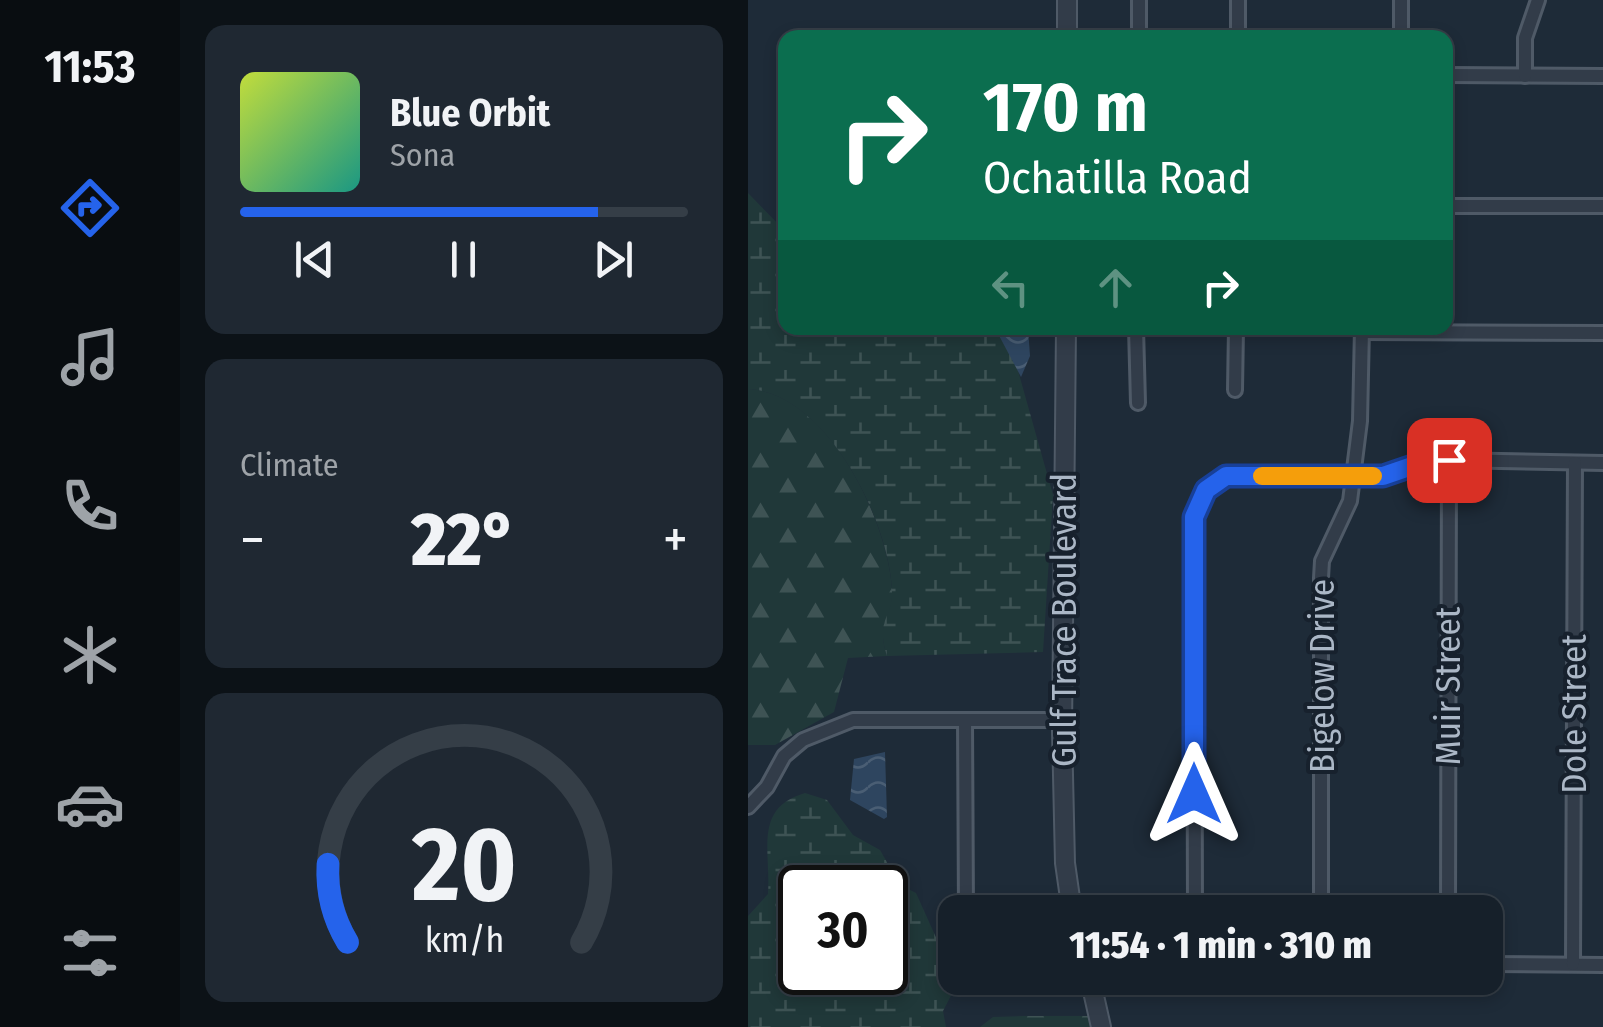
<!DOCTYPE html>
<meta charset="utf-8">
<style>
:root{--surface:#16202a;--page:#1f2832;--text:#f1f3f6;--muted:#9ea3a8;--line:#353e47;--accent:#2563eb}
body{margin:0;font-family:"Fira Sans Condensed",sans-serif;background:var(--page);color:var(--text);height:100vh;display:flex;flex-direction:column;font-size:38px;white-space:nowrap}
*{box-sizing:border-box;margin:0}
p{font-size:32px;color:var(--muted)}
.icon{flex:none;width:55px;height:55px;fill:none;stroke:currentColor;stroke-width:2;stroke-linecap:round;stroke-linejoin:round}
.map{position:relative;flex:1;overflow:hidden}
.drawer{display:flex;flex-direction:column;gap:25px;padding:25px;background:#0c1217;width:568px}
.drawer>*{flex:none}
.hud{position:absolute;left:30px;top:30px;width:675px;height:305px;border-radius:20px;box-shadow:0 5px 15px #0003,0 0 0 2px var(--line);background:#0b6e4f;color:#fff;overflow:hidden}
.speed{position:absolute;left:30px;top:865px;display:flex;gap:20px;font-size:50px;font-weight:700;text-align:center}
.speed>*{display:grid;place-content:center;width:130px;height:130px;border-radius:50%;background:var(--surface);box-shadow:0 5px 15px #0003,0 0 0 2px var(--line);line-height:1}
.speed .limit{border:5px solid #111;border-radius:15px;background:#fff;color:#111}
.pin{position:absolute;display:grid;place-items:center;width:85px;height:85px;color:#fff;margin:-42px;border-radius:20px;box-shadow:0 5px 15px #0006}
.me{position:absolute;width:110px;margin:-55px;rotate:0deg;stroke-linejoin:round;filter:drop-shadow(0 0 8px #0008)}
.turn{display:flex;align-items:center;gap:35px;height:210px;padding:0 40px;font-size:45px}
.turn .icon{width:130px;height:130px;stroke-width:2.5}
.turn b{display:block;font-size:70px;line-height:85px}
.lanes{display:flex;align-items:center;height:95px;padding:0 40px;background:#0003;justify-content:center;gap:50px;direction:ltr}
.lanes .off{opacity:.35}
.big{font-size:75px;font-weight:800;line-height:1.1}
.drawer .card{flex:1;display:flex;flex-direction:column;justify-content:center;gap:15px;min-width:0;padding:0 35px;border-radius:20px;background:var(--page)}
.drawer .dial{align-items:center;gap:0}
.dial svg{height:260px;overflow:visible;fill:none;stroke:var(--line);stroke-width:7;stroke-linecap:round;text-anchor:middle}
.dial text{fill:var(--text);stroke:none}
.song{display:flex;align-items:center;gap:30px}
.cover{width:120px;height:120px;border-radius:15px;background:linear-gradient(135deg,hsl(70 70% 55%),hsl(170 70% 35%))}
.played{height:10px;border-radius:5px;background:linear-gradient(90deg,var(--accent) 80%,var(--line) 80%)}
.keys{display:flex;justify-content:space-around;direction:ltr}
.heat{display:flex;justify-content:space-between;align-items:center;font-size:55px;direction:ltr}
.trip{position:absolute;left:190px;top:895px;width:565px;height:100px;border-radius:20px;background:var(--surface);box-shadow:0 5px 15px #0003,0 0 0 2px var(--line);font-weight:800;line-height:100px;text-align:center}
main{display:flex;flex:1;min-height:0}
.tab-bar{display:flex;flex-direction:column;width:180px;justify-content:space-around;align-items:center;background:#090d11;color:var(--muted)}
.tab-bar .icon{width:70px;height:70px}
.tab-bar .active{color:var(--accent)}
.tab-bar b{font-size:45px;color:var(--text)}
.map>svg:first-child{display:block}
</style>
<main>
<nav class="tab-bar">
<b>11:53</b>
<svg class="icon active" aria-label="directions" viewBox="0 0 24 24"><path d="M12 3l9 9-9 9-9-9zM9 14v-3h6M13 9l2 2-2 2"/></svg>
<svg class="icon" aria-label="music" viewBox="0 0 24 24"><path d="M9 18V5l10-2v13"/><circle cx="6" cy="18" r="3"/><circle cx="16" cy="16" r="3"/></svg>
<svg class="icon" aria-label="phone" viewBox="0 0 24 24"><path d="M5 4h4l2 5-3 2q2 4 5 5l2-3 5 2v4C11 20 4 13 5 4z"/></svg>
<svg class="icon" aria-label="climate" viewBox="0 0 24 24"><path d="M12 3v18M4 7l16 10M4 17L20 7"/></svg>
<svg class="icon" aria-label="car" viewBox="0 0 24 24"><path d="M5 17H2v-5l4-1 3-4h7l3 4 3 1v5h-3M9 17h6M6 11h13"/><circle cx="7" cy="17" r="2"/><circle cx="17" cy="17" r="2"/></svg>
<svg class="icon" aria-label="filters" viewBox="0 0 24 24"><path d="M4 7h16M4 17h16"/><circle cx="9" cy="7" r="2"/><circle cx="15" cy="17" r="2"/></svg>
</nav>
<section class="drawer">
<div class="card">
<div class="song"><i class="cover"></i><div><b>Blue Orbit</b><p>Sona</p></div></div>
<div class="played"></div>
<div class="keys"><svg class="icon" aria-label="previous" viewBox="0 0 24 24"><path d="M18 5L8 12l10 7zM5 5v14"/></svg><svg class="icon" aria-label="pause" viewBox="0 0 24 24"><path d="M8 5v14M16 5v14"/></svg><svg class="icon" aria-label="next" viewBox="0 0 24 24"><path d="M6 5l10 7-10 7zM19 5v14"/></svg></div>
</div>
<div class="card"><p>Climate</p>
<div class="heat"><a>−</a><b class="big">22°</b><a>+</a></div>
</div>
<div class="card dial"><svg viewBox="0 0 100 80">
<path d="M14 69A42 42 0 1 1 86 69"/>
<path d="M14 69A42 42 0 0 1 8 45" stroke="#2563eb"/>
<text x="50" y="56" font-size="32" font-weight="700">20</text>
<text x="50" y="72" font-size="11">km/h</text>
</svg></div>
</section>
<div class="map">
<svg width="856" height="1027" viewBox="0 0 856 1027">
<defs>
<pattern id="forest-firs" width="22" height="20" patternUnits="userSpaceOnUse" patternTransform="scale(2.5)"><rect width="22" height="20" fill="#203839"/><path d="M5 1l3.5 6h-7zM16 11l3.5 6h-7z" fill="#3e5354"/></pattern>
<pattern id="wetland-marsh" width="20" height="14" patternUnits="userSpaceOnUse" patternTransform="scale(2.5)"><rect width="20" height="14" fill="#203839"/><path d="M1 5h8M5 5V1M11 12h8M15 12V8" fill="none" stroke="#3e5354"/></pattern>
<pattern id="water-waves" width="16" height="10" patternUnits="userSpaceOnUse" patternTransform="scale(2.5)"><rect width="16" height="10" fill="#2e455f"/><path d="M0 5q4-4 8 0t8 0" fill="none" stroke="#4a5e74"/></pattern>
</defs>
<rect width="100%" height="100%" fill="#1e2b38"/>
<g fill="url(#forest-firs)">
<path d="M0,389C80,393 140,521 144,590C146,619 127,619 139,656L100,658L86,712L27,745H0Z"/>
<polygon points="275,1016 343,1016 345,1027 232,1027 245,1017"/>
</g>
<g fill="url(#wetland-marsh)" fill-rule="evenodd">
<path d="M0,193L37,231L38,328H247L267,360L305,495L295,652L139,656C127,619 145,619 144,590C141,521 79,393 0,389Z"/>
<path d="M57,793L79,800L105,835L132,850L152,885L168,893L209,984L195,1011L198,1027H0V916L20,894C23,851 5,808 57,793ZM52,888H138V972H52Z"/>
</g>
<g fill="url(#water-waves)">
<polygon points="247,328 280,328 282,356 273,377"/>
<polygon points="137,752 139,817 136,819 102,800 106,759"/>
</g>
<g fill="none" stroke-linecap="round" stroke-linejoin="round">
<g stroke="#4f5a67" stroke-width="18">
<g id="minor">
<polyline points="391,38 391,0"/>
<polyline points="490,38 490,0"/>
<polyline points="653,38 653,0"/>
<polyline points="698,75 856,76"/>
<polyline points="777,76 777,38 790,0"/>
<polyline points="698,206 856,206"/>
<polyline points="388,328 390,403"/>
<polyline points="614,332 856,333"/>
<polyline points="487,390 488,328"/>
<polyline points="217,720 218,912"/>
<polyline points="0,807 19,787 36,756 55,740 105,720 314,720"/>
<polyline points="447,912 446,517 457,490 478,477 635,476 670,464 701,460 856,463"/>
<polyline points="573,912 573,578 574,561 602,501 612,421 614,328"/>
<polyline points="700,912 701,460"/>
<polyline points="738,964 856,965"/>
<polyline points="825,964 827,463"/>
</g>
</g>
<g stroke="#4f5a67" stroke-width="22">
<g id="tertiary">
<polyline points="319,0 319,38"/>
<polyline points="318,328 314,731 317,863 324,912"/>
<polyline points="342,978 353,1027"/>
</g>
</g>
<use href="#minor" stroke="#323c49" stroke-width="12"/>
<use href="#tertiary" stroke="#323c49" stroke-width="18"/>
</g>
<g fill="none" stroke-linecap="round" stroke-linejoin="round">
<g stroke="#184099" stroke-width="25">
<polyline id="route" points="446,794 446,517 458,490 478,476 635,476 670,464 701,460"/>
</g>
<use href="#route" stroke="#2563eb" stroke-width="18"/>
<polyline stroke="#f59e0b" stroke-width="18" points="514,476 625,476"/>
</g>
<g text-anchor="middle" dominant-baseline="central" stroke-width="8" stroke-linejoin="round" paint-order="stroke">
<g font-size="35" fill="#abb7c6" stroke="#17212d">
<text transform="translate(316 620) rotate(-90)">Gulf Trace Boulevard</text>
<text transform="translate(574 676) rotate(-90)">Bigelow Drive</text>
<text transform="translate(700 686) rotate(-90)">Muir Street</text>
<text transform="translate(826 714) rotate(-90)">Dole Street</text>
</g>
</g>
</svg>
<div class="speed"><div class="limit">30</div></div>
<div class="pin" style="left:701px;top:460px;background:#d93025"><svg class="icon" aria-label="arrive" viewBox="0 0 24 24"><path d="M6 21V4h12l-3 4 3 4H6"/></svg></div>
<svg class="me" style="left:446px;top:794px" viewBox="-20 -20 40 40"><path d="M0-17L14 15 0 8-14 15z" fill="#2563eb" stroke="#fff" stroke-width="4"/></svg>
<div class="trip">11:54 · 1 min · 310 m</div>
<div class="hud">
<div class="turn"><svg class="icon" aria-label="right" viewBox="0 0 24 24"><path d="M7 20v-9h11M14 6l5 5-5 5"/></svg><div><b>170 m</b>Ochatilla Road</div></div>
<div class="lanes"><svg class="icon off" aria-label="left" viewBox="0 0 24 24"><path d="M17 20v-9H6M10 6l-5 5 5 5"/></svg><svg class="icon off" aria-label="ahead" viewBox="0 0 24 24"><path d="M12 20V5M6 11l6-6 6 6"/></svg><svg class="icon" aria-label="right" viewBox="0 0 24 24"><path d="M7 20v-9h11M14 6l5 5-5 5"/></svg></div>
</div>
</div>
</main>
